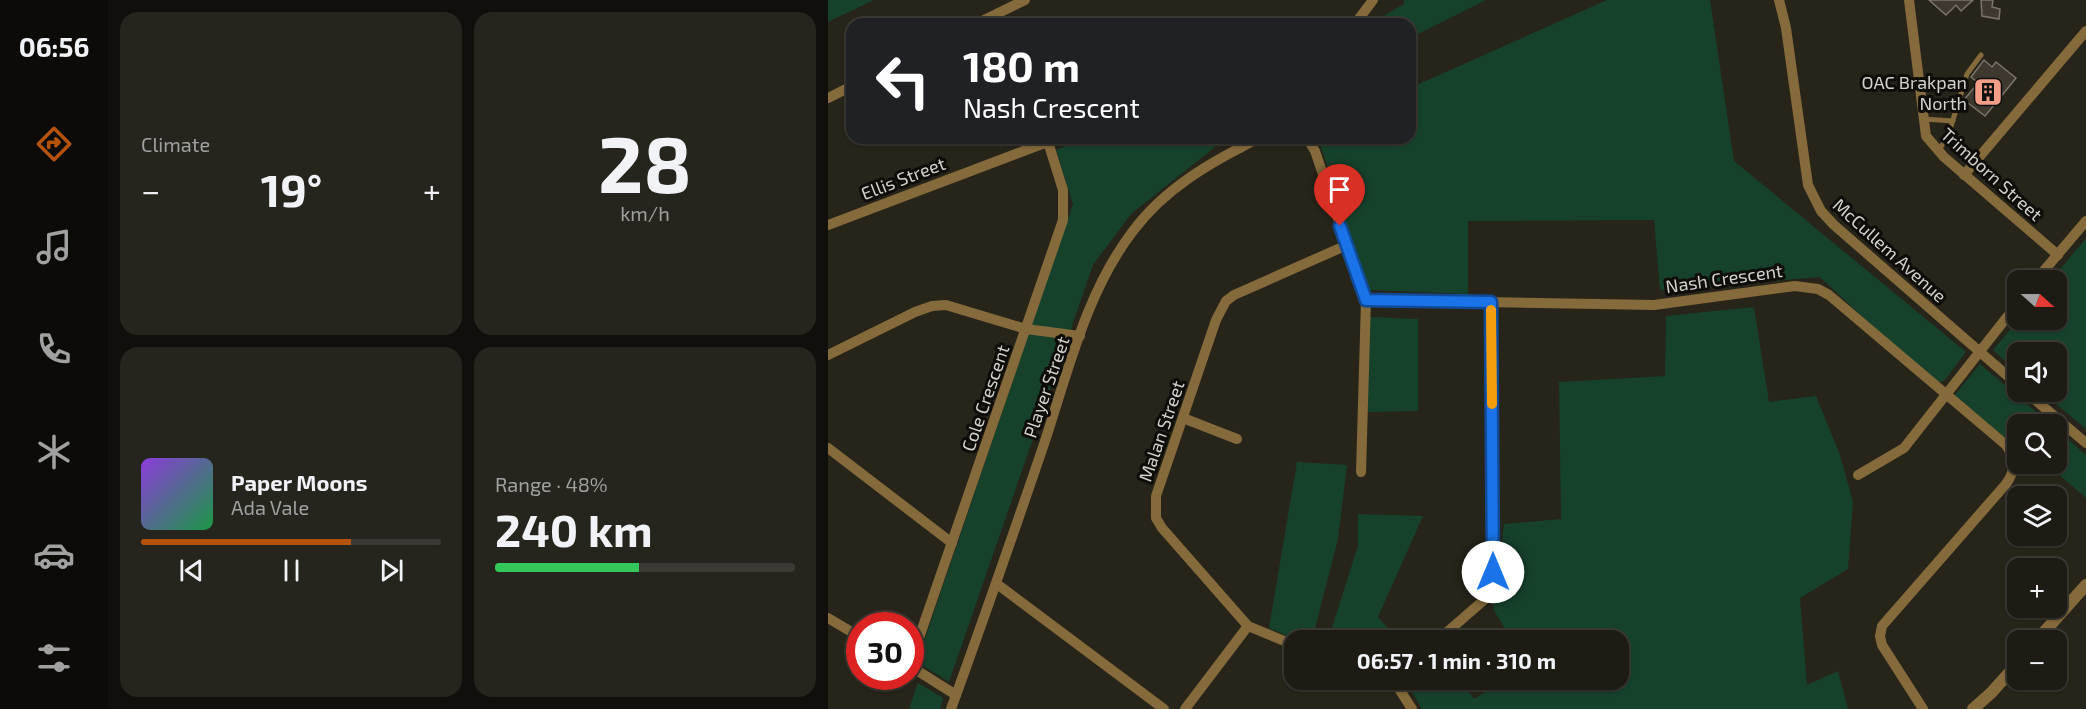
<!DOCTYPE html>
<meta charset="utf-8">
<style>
:root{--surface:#1d1b14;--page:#25241d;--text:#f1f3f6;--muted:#a0a1a0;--line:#3b3934;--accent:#b45309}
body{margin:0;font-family:"Exo 2",sans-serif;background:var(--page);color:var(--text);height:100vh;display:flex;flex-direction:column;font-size:22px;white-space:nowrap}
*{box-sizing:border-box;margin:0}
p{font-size:20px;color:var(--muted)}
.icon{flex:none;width:33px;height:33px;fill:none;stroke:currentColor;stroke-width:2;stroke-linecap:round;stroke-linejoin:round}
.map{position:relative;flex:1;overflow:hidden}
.side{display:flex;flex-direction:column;gap:12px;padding:12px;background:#100f0b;width:720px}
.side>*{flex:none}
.hud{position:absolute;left:18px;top:18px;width:570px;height:126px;border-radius:18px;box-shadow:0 2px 4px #0004,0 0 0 2px var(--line);background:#202124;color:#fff;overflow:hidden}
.needle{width:39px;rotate:111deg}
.controls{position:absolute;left:1179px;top:270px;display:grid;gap:12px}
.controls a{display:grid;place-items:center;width:60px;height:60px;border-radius:12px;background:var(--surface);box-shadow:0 2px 4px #0004,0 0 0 2px var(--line);font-size:30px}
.speed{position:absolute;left:18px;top:612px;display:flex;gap:12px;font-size:30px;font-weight:700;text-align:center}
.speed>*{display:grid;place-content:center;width:78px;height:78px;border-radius:50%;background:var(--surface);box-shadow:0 2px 4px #0004,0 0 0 2px var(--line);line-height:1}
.speed .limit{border:9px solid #d22;background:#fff;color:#111}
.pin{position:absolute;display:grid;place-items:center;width:51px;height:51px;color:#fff;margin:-62px -26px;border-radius:50% 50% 50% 0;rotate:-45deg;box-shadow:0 0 6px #0007}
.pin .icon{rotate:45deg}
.me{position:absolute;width:66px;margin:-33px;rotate:0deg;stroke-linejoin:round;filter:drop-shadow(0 0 4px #0008)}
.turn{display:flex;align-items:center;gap:21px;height:126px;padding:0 18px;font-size:27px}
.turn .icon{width:78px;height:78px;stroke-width:2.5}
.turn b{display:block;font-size:42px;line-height:51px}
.big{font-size:45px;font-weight:700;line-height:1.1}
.side .widget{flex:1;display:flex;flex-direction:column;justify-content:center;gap:9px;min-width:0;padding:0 21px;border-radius:18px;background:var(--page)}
.side .dial{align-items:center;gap:0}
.dial b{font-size:78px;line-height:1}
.song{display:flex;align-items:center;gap:18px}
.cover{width:72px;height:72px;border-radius:9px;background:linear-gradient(135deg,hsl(270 70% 55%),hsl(140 70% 35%))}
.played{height:6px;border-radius:3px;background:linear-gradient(90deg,var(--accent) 70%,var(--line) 70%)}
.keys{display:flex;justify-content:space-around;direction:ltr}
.heat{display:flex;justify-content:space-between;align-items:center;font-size:33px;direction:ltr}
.charge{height:9px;border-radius:4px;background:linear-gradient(90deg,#34c759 48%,var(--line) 0)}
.side .tiles{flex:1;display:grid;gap:12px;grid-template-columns:repeat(2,1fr)}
.trip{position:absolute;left:456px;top:630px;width:345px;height:60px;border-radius:18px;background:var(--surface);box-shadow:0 2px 4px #0004,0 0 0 2px var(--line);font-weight:700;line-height:60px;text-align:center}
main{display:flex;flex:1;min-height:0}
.tab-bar{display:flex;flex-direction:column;width:108px;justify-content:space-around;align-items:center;background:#0c0b08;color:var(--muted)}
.tab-bar .icon{width:42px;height:42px}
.tab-bar .active{color:var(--accent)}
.tab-bar b{font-size:27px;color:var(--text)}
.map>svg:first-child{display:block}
</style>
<main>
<nav class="tab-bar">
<b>06:56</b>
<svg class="icon active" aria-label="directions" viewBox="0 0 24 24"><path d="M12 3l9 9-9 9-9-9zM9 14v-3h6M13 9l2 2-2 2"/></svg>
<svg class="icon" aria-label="music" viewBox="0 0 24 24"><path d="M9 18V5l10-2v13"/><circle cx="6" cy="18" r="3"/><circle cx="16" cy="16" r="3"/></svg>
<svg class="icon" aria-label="phone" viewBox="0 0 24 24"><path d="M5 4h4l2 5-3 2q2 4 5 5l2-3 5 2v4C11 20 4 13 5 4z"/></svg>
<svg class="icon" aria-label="climate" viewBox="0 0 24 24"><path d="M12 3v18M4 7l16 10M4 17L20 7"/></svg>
<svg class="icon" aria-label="car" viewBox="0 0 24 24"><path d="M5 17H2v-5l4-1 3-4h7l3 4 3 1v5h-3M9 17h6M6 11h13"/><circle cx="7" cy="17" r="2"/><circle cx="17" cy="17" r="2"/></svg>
<svg class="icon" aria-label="filters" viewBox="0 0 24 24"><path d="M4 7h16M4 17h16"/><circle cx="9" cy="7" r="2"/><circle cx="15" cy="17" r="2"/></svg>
</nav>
<section class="side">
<div class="tiles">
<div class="widget"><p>Climate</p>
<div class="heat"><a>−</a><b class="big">19°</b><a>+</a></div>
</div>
<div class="widget dial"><b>28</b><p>km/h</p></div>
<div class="widget">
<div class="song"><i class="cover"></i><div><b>Paper Moons</b><p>Ada Vale</p></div></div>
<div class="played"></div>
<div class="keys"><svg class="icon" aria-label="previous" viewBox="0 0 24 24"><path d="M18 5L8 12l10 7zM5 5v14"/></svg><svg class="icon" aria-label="pause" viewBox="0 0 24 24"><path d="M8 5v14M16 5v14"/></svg><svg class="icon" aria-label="next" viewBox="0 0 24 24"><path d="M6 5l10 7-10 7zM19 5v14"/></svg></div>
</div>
<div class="widget"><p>Range · 48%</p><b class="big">240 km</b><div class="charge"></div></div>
</div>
</section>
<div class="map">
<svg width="1258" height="709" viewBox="0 0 1258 709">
<rect width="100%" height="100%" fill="#27241a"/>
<g fill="#16422c">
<polygon points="0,0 46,0 0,22"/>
<polygon points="576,0 658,0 582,38 582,24 542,24 576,4"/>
<polygon points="779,0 882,0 906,161 1138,352 1116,381 1105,383 992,277 832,290 826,220 640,221 640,294 541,290 490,138 582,138 582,88"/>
<polygon points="257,138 381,138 387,147 303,214 265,265 121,682 89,662 245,204 228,150"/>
<polygon points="1258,238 1258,429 1214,392 1228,392 1228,352 1190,352 1189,371 1165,350 1190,320 1228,320 1228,280 1223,280"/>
<polygon points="926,307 941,402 988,396 1012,455 1025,502 1020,569 972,598 979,685 1010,671 1020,709 594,709 577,680 633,680 646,699 677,680 790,680 790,640 684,640 665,609 676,524 733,519 731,382 837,376 838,316"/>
<polygon points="540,317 590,319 590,411 540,412"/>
<polygon points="1152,364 1222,424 1190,424 1189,447 1126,396"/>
<polygon points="1229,430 1258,455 1258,498 1219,464 1228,464"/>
<polygon points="469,462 519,465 510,539 484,640 470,640 441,628"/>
<polygon points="530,514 595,516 550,617 571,640 500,640 530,546"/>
<polygon points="90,683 115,698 112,709 81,709"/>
</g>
<g fill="#3f382f" stroke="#7c736a" stroke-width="1.5">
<polygon points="1101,0 1145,0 1133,11 1128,5 1118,15"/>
<polygon points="1153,0 1165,0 1164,7 1172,9 1171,19 1154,16"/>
<polygon points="1156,60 1164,67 1168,62 1188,78 1157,116 1136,100 1150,83 1143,77"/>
</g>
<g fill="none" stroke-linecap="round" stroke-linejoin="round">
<g stroke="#856a3b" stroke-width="5">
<polyline points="1096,119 1125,121"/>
<polyline points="1111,150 1120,136 1139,74 1153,55"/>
</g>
<g stroke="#856a3b" stroke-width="10">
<polyline points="951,0 958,28 980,185 993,211 1006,225 1190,385"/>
<polyline points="1081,0 1098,136 1116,157 1230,255"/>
<polyline points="148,24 197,0"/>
<polyline points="527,24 545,0"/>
<polyline points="0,98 24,86"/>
<polyline points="403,138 412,148"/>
<polyline points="479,138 487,151 538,300 533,472"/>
<polyline points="1136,175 1258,31"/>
<polyline points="0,225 230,138"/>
<polyline points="1208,280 1258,221"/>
<path d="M538,300L826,305L967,286L990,289L1001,295L1178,445C1188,459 1188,470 1178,484L1054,626L1052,636L1054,645L1095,709"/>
<polyline points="0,355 87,312 104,306 118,305 198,329 252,336"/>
<polyline points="1198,392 1258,443"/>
<polyline points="355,418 409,439"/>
<polyline points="0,448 124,543"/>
<polyline points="1030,475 1076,448 1190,303"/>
<polyline points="169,584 336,709"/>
<polyline points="0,618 32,637"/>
<polyline points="610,640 656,600 665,572 663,302"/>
<polyline points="466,645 420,626 334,528 328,518 328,496 388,320 398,301 406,295 519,245"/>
<polyline points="82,664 235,220 235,190 220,142"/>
<polyline points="82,666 128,695"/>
<polyline points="562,680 566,681 584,709"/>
<path d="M123,709C155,621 186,532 216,444C240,372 258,292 305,231C337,188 383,162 431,138"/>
<polyline points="357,709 420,626"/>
</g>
<g stroke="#856a3b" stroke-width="12">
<polyline points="1209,640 1258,585"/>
<polyline points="1145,709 1163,693 1190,663"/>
</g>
</g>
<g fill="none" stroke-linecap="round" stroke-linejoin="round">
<g stroke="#114b97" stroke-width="15">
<polyline id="route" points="512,226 538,300 663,302 665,572"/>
</g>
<use href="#route" stroke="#1a73e8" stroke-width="10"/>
<polyline stroke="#f59e0b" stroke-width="10" points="663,310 664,404"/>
</g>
<defs>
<g id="building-square" transform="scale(1.5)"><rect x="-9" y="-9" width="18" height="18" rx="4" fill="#f49e87" stroke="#0f0d09"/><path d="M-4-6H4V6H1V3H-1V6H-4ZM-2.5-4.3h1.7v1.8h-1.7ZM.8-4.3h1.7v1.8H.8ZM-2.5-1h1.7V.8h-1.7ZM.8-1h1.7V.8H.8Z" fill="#111"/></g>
</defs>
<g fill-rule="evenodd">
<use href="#building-square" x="1160" y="92"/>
</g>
<g text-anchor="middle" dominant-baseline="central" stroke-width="6" stroke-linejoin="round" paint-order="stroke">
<g font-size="18" fill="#d4d2cc" stroke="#0f0d09" text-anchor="end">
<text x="1139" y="82">OAC Brakpan<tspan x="1139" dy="21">North</tspan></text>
</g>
<g font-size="18" fill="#d4d2cc" stroke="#0f0d09">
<text transform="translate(1164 174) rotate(42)">Trimborn Street</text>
<text transform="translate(75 178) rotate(-21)">Ellis Street</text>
<text transform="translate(1062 250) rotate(42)">McCullem Avenue</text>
<text transform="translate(896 278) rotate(-8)">Nash Crescent</text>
<text transform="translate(218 387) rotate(-71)">Player Street</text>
<text transform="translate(157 398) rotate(-71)">Cole Crescent</text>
<text transform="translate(333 431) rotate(-71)">Malan Street</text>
</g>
</g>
</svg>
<div class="controls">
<a><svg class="needle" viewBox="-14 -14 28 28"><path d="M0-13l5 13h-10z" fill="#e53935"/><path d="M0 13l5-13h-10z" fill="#a0a1a0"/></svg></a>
<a><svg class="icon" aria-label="sound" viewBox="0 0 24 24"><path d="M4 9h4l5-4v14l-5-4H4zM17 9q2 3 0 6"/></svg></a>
<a><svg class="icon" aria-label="search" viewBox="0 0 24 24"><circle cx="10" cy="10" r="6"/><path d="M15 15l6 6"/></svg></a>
<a><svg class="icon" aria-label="layers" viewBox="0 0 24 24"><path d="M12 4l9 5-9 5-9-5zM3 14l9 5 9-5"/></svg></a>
<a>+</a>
<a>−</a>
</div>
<div class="speed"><div class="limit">30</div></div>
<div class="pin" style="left:512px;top:226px;background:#d93025"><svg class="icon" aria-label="arrive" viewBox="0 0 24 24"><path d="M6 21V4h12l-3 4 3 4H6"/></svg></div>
<svg class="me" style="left:665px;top:572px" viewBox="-20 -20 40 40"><circle r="19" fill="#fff"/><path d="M0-13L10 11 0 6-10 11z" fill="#1a73e8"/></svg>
<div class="trip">06:57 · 1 min · 310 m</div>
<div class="hud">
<div class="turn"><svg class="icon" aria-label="left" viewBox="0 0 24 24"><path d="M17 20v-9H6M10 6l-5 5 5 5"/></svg><div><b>180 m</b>Nash Crescent</div></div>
</div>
</div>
</main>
